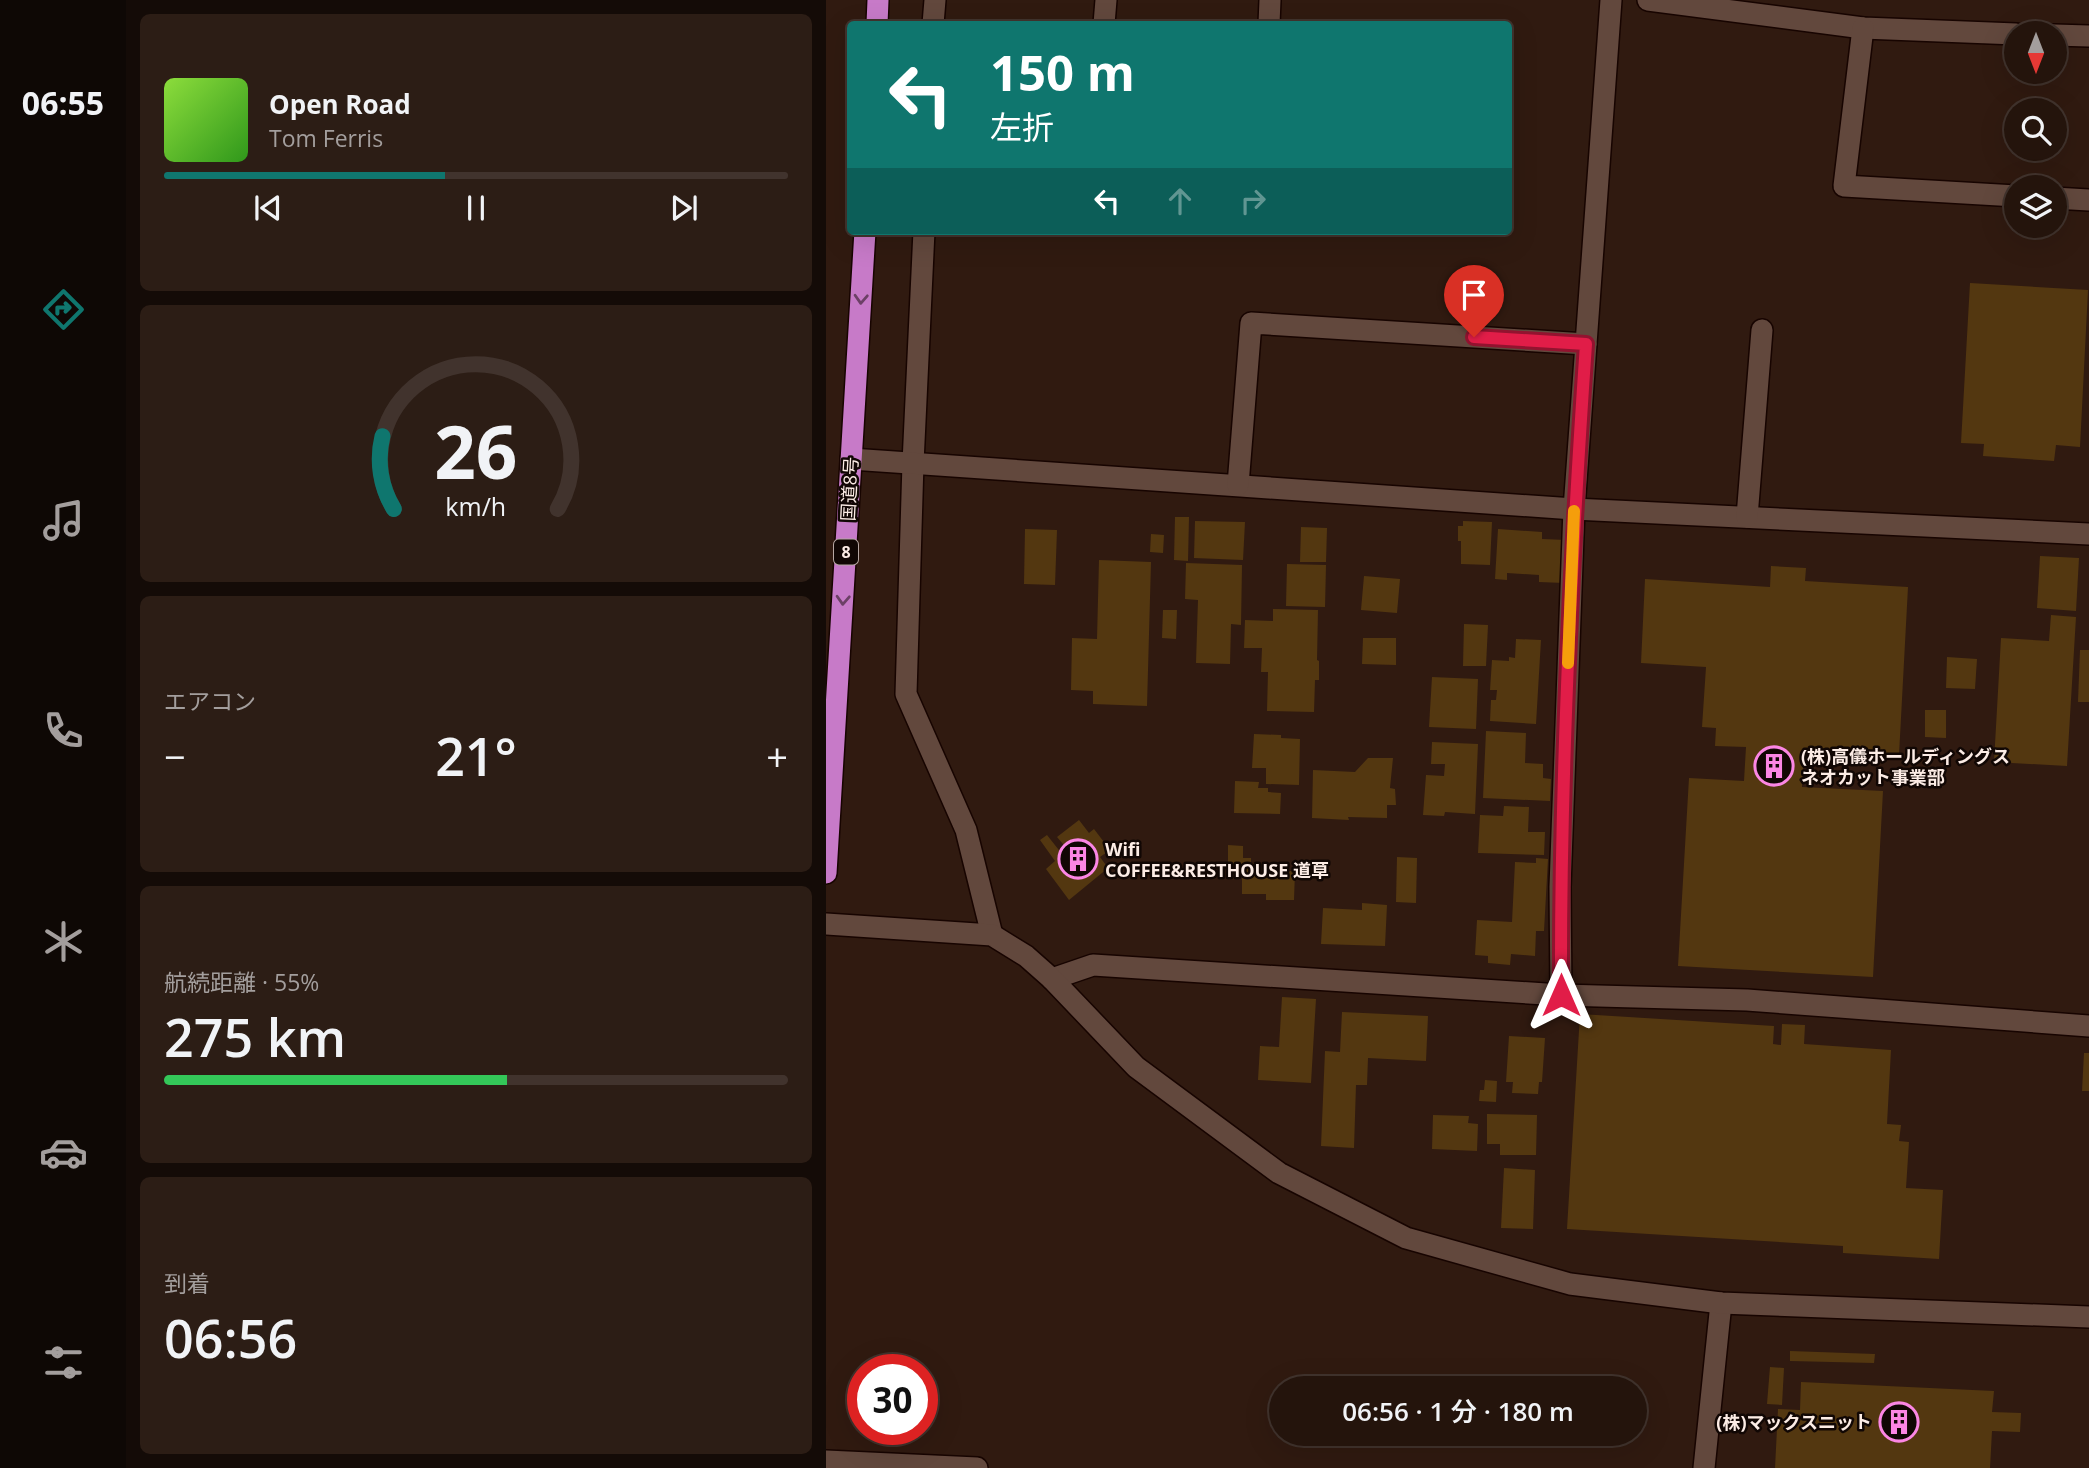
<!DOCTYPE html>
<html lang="ja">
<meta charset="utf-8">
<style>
:root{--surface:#24140c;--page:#2c1d15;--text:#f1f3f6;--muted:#a39e9d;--line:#41332d;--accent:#0f766e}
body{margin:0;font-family:"Open Sans","Noto Sans JP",sans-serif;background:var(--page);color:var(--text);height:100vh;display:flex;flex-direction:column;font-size:26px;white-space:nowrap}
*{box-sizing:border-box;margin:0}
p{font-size:23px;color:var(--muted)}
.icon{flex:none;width:38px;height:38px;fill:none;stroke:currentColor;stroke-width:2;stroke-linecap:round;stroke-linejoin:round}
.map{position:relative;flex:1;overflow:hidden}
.panel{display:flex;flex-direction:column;gap:14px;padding:14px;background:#140b07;width:700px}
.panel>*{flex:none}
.banner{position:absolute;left:21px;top:21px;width:665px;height:214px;border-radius:7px;box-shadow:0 7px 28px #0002,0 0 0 2px var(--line);background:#0f766e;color:#fff;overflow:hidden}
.needle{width:46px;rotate:180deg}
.buttons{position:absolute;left:1178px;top:21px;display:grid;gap:14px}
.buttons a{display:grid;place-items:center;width:63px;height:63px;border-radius:50%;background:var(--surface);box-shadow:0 7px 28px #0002,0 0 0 2px var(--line);font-size:35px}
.speed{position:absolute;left:21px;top:1354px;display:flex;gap:14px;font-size:35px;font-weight:700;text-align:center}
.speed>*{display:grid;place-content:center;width:91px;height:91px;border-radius:50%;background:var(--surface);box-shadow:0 7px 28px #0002,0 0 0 2px var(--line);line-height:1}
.speed .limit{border:10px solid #d22;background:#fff;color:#111}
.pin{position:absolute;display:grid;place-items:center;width:60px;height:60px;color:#fff;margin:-72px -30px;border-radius:50% 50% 50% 0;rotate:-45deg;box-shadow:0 0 7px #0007}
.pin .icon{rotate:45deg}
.me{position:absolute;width:77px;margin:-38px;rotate:0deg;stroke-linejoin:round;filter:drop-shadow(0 0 5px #0008)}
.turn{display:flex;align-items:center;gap:24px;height:147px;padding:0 28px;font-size:32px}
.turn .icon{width:91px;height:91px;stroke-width:2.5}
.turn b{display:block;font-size:49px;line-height:60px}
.lanes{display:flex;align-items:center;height:66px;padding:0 28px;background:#0003;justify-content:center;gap:35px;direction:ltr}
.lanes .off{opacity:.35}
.big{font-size:52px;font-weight:600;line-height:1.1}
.panel .card{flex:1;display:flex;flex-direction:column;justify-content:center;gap:10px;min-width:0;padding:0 24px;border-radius:10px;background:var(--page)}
.panel .dial{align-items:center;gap:0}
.dial svg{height:182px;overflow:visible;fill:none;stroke:var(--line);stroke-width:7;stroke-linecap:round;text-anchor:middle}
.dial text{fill:var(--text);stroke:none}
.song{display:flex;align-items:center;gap:21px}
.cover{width:84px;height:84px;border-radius:10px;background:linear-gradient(135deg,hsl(90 70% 55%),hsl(110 70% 35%))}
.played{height:7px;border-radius:4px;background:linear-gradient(90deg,var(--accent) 45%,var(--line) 45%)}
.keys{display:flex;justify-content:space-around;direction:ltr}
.heat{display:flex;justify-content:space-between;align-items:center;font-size:38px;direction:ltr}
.charge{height:10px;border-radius:5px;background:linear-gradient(90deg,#34c759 55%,var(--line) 0)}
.trip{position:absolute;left:443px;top:1376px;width:378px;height:70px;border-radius:35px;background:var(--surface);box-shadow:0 7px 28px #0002,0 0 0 2px var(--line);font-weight:600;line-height:70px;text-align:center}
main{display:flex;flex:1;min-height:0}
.tabs{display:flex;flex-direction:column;width:126px;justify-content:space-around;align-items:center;background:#0e0805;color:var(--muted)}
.tabs .icon{width:49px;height:49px}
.tabs .selected{color:var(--accent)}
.tabs b{font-size:32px;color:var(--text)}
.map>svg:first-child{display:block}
</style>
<main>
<nav class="tabs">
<b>06:55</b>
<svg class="icon selected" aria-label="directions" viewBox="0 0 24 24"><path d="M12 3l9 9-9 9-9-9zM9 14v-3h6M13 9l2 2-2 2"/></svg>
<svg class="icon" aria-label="music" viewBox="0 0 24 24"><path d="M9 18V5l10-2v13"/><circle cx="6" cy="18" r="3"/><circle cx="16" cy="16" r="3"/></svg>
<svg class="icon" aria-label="phone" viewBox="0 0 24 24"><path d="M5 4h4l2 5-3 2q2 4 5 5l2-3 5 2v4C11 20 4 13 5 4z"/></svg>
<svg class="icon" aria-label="climate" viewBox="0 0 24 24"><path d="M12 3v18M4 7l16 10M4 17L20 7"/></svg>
<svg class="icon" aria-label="car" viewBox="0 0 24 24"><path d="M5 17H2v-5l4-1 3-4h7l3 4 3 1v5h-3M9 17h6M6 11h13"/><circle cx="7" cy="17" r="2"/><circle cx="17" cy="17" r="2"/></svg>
<svg class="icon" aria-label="filters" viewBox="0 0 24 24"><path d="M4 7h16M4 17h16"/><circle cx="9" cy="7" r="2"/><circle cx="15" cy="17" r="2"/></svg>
</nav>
<section class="panel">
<div class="card">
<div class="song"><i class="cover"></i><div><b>Open Road</b><p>Tom Ferris</p></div></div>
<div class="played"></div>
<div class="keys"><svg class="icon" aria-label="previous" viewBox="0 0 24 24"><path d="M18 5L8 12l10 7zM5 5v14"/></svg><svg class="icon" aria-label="pause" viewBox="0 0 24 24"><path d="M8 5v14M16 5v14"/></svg><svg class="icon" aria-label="next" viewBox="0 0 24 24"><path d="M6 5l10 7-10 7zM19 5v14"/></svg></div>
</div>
<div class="card dial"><svg viewBox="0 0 100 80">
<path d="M14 69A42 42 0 1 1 86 69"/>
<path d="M14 69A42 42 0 0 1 9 37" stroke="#0f766e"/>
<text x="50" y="56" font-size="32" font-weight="700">26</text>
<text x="50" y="72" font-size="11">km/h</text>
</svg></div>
<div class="card"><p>エアコン</p>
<div class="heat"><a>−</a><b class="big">21°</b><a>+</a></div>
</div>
<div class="card"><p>航続距離 · 55%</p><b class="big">275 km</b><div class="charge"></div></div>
<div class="card"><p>到着</p><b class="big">06:56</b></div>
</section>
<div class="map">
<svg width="1263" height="1468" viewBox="0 0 1263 1468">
<rect width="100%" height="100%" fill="#301a10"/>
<g fill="#533710">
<polygon points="1144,283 1262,290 1254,447 1230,445 1228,461 1157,456 1158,444 1135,443"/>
<polygon points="349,517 363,517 362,561 348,560"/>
<polygon points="369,521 419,522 417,560 368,558"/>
<polygon points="637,521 666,522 664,565 635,564 635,541 632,541 632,526 637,526"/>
<polygon points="475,527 501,528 500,562 474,562"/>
<polygon points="199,529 231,530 229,585 198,584"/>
<polygon points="672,529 716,532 716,539 740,540 738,583 713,582 713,575 681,573 681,580 669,579"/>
<polygon points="325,534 338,535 337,553 324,552"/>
<polygon points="1214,556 1253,558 1250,611 1211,608"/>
<polygon points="273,560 325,562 321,706 267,704 267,691 245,690 246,638 271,639"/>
<polygon points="360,563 416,565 415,625 405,624 404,664 370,663 372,600 359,599"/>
<polygon points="461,564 500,565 499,607 460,606"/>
<polygon points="945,566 980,568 979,581 1082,587 1073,755 978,750 976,787 1057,791 1047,977 852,966 863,778 918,781 920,747 889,746 890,728 876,727 880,667 815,663 819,579 944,587"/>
<polygon points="538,576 574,579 571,613 535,610"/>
<polygon points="447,609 492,610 491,660 493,661 493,680 489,680 488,712 441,711 442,672 435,672 436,648 418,648 419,620 447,621"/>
<polygon points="337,610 351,610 350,639 336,638"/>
<polygon points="1225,615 1250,617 1241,766 1168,762 1175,638 1223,641"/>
<polygon points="638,624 662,625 660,666 637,666"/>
<polygon points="537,638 570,638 570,665 536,664"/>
<polygon points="690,639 715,640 710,724 664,721 665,700 670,700 671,690 664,690 666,660 683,661 683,657 689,658"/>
<polygon points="1254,650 1263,650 1263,702 1252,702"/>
<polygon points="1121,657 1151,659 1149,689 1120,688"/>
<polygon points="606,677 652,679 650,729 603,727"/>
<polygon points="1099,710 1120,710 1120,738 1099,737"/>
<polygon points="660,731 700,733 699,763 717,764 717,778 725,779 724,801 657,798"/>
<polygon points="428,734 455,735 455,738 474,739 473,785 440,784 440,768 426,768"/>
<polygon points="606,742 652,744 649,814 619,812 618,816 597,815 600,775 618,776 619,764 605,764"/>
<polygon points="542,758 567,758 564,788 569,789 570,805 561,805 561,818 522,817 523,820 486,818 487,770 529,772"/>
<polygon points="409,781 433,782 432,788 442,788 442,792 455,793 454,814 408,813"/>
<polygon points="678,806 703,807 702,832 719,832 718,855 652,853 654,815 677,816"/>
<polygon points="253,820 263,833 268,829 284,850 274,857 282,868 243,900 220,869 229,861 214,840 221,835 236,854 242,850 231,837"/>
<polygon points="402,845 417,846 417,858 425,858 425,863 462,864 462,871 469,871 468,900 440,900 440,894 416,894 416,876 402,876"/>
<polygon points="571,857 591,858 590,903 570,902"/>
<polygon points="710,858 722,859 718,931 710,931 709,956 685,954 684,965 662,963 662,956 649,955 651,920 686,922 689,862 710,863"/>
<polygon points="536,903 561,905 559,946 495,944 497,908 536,910"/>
<polygon points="456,997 490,999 485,1083 432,1080 434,1046 453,1047"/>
<polygon points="516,1012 602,1016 600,1061 542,1058 541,1085 530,1085 528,1148 495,1146 499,1051 514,1052"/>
<polygon points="754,1014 948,1026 947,1044 955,1045 956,1024 979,1025 978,1044 1065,1050 1061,1124 1075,1125 1073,1141 1083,1142 1080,1188 1117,1190 1113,1259 1017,1253 1017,1246 741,1229"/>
<polygon points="683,1036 719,1038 716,1082 713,1082 712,1094 686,1093 687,1082 680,1082"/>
<polygon points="1258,1053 1263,1053 1263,1091 1256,1091"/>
<polygon points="659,1080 671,1081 670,1102 653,1101 654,1090 658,1090"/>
<polygon points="661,1114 711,1115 710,1155 674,1155 674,1144 661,1144"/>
<polygon points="607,1115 643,1116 642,1123 652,1124 651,1151 606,1149"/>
<polygon points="678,1168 709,1170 707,1229 675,1228"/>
<polygon points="964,1351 1049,1354 1048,1363 964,1361"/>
<polygon points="944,1367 958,1368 956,1405 941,1404"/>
<polygon points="975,1382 1168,1391 1166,1412 1195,1413 1194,1432 1166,1431 1164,1468 949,1468 952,1409 974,1410"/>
</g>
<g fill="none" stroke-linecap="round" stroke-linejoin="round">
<g stroke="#170400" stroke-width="24">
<g id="minor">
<polyline points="822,0 1037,28 1190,34"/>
<polyline points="107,24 109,0"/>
<polyline points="278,24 280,0"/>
<polyline points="443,24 444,0"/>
<polyline points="1037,28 1018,186 1190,196"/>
<polyline points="1228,35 1263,36"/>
<polyline points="1228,198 1263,200"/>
<polyline points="98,231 87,463 80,694 140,830 166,935"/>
<polyline points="25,459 748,509 1263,534"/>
<polyline points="412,485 425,323 760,344"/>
<polyline points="921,517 936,330"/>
<polyline points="226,979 267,965 735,995 921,1000 1263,1026"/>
<polyline points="735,995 734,887 748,509 785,0"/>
<polyline points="0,1461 151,1468"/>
<polyline points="878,1468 895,1303"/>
</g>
</g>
<g stroke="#170400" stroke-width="24">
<polyline id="tertiary" points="0,924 166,935 200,956 226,979 310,1067 453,1173 580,1238 744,1284 895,1303 1263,1317"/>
</g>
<g stroke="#170400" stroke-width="24">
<g id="trunk">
<polyline points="51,24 52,0"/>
<polyline points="0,873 39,231"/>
</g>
</g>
<use href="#minor" stroke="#62483d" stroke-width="21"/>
<use href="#tertiary" stroke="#62483d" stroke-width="21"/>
<use href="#trunk" stroke="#c77ac8" stroke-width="21"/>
</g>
<defs><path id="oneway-chevron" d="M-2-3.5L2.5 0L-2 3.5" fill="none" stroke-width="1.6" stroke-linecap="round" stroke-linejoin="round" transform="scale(1.75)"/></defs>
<g stroke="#6c4066">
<use href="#oneway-chevron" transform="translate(35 299) rotate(93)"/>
<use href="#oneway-chevron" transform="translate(17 600) rotate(93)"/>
</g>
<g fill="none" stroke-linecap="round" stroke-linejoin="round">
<g stroke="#92132f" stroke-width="18">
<path id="route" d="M648,337L760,344C745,560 734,778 735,995"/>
</g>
<use href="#route" stroke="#e11d48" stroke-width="12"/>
<polyline stroke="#f59e0b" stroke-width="12" points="742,663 748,511"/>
</g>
<defs>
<g id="building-ring" transform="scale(2.0125)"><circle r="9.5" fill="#110704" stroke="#fb86e4" stroke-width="1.5"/><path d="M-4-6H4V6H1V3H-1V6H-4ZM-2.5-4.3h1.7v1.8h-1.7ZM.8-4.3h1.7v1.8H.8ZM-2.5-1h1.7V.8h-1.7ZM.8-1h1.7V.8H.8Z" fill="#fb86e4"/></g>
</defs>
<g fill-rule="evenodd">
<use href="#building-ring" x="948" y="766"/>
<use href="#building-ring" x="252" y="859"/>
<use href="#building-ring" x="1073" y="1422"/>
</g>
<g text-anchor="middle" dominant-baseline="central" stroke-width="5" stroke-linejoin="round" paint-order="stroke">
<rect fill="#110704" stroke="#b6a7a2" stroke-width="2" x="8" y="539.5" width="24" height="25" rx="5"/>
<g font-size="16" font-weight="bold" fill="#fcece5">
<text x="20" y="552">8</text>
</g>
<g font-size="18" fill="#fcece5" stroke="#110704">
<text transform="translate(23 489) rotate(-87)">国道8号</text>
</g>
<g font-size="18" font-weight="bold" fill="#fcece5" stroke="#110704" text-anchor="start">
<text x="975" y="756">(株)高儀ホールディングス<tspan x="975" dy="21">ネオカット事業部</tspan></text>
<text x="279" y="849">Wifi<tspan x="279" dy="21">COFFEE&amp;RESTHOUSE 道草</tspan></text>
<text x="1046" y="1422" text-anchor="end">(株)マックスニット</text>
</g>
</g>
</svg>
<div class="buttons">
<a><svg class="needle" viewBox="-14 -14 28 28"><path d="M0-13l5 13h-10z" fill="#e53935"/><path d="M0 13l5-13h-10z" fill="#a39e9d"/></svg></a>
<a><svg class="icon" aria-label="search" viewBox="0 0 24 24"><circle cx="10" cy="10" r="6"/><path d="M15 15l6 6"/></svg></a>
<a><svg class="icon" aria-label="layers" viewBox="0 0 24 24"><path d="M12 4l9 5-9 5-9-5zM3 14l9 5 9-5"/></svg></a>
</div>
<div class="speed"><div class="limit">30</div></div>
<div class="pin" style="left:648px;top:337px;background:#d93025"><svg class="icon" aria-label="arrive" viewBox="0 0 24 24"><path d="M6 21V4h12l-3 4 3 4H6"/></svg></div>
<svg class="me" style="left:735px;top:995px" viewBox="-20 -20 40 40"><path d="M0-17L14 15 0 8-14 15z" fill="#e11d48" stroke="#fff" stroke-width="4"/></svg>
<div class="trip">06:56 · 1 分 · 180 m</div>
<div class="banner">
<div class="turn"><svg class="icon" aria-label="left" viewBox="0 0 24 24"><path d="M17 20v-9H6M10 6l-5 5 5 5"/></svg><div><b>150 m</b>左折</div></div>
<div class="lanes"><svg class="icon" aria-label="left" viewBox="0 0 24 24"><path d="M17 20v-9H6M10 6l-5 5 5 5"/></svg><svg class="icon off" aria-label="ahead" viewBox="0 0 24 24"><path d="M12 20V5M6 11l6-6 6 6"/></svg><svg class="icon off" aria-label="right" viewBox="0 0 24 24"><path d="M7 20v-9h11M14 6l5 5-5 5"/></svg></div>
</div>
</div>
</main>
